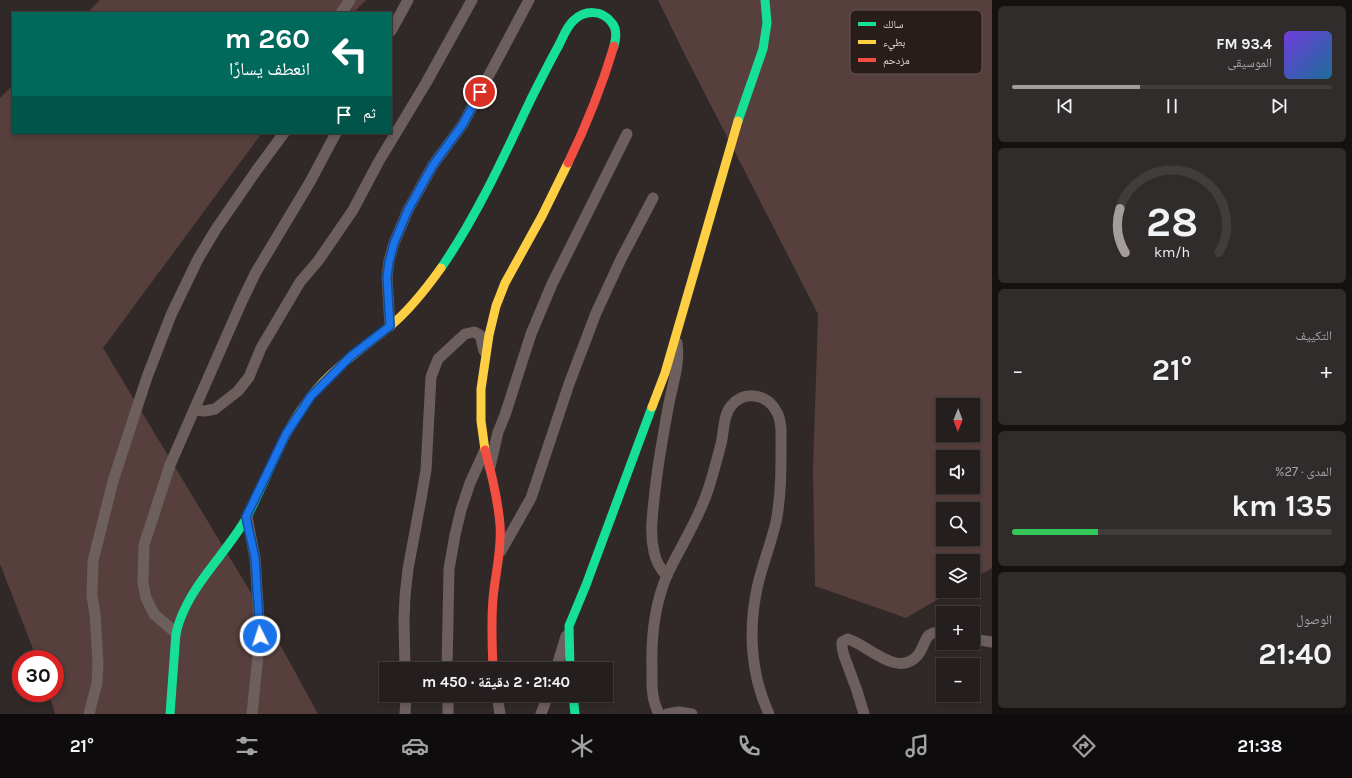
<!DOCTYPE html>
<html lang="ar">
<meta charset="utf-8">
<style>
:root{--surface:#241f1e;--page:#302c2b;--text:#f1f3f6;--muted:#a3a2a4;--line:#413d3c;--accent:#a59d9c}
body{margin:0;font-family:Karla,"Noto Naskh Arabic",sans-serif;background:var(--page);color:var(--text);direction:rtl;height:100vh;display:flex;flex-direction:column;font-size:15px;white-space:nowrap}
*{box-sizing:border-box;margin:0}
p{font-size:13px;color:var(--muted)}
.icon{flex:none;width:22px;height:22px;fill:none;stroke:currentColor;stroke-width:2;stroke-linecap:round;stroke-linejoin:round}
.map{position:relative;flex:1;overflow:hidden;direction:ltr}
.panel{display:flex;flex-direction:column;gap:6px;padding:6px;background:#141110;width:360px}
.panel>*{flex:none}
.guide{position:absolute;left:12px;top:12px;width:380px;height:122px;border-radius:0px;box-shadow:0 2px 6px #0003,0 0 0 1px var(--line);direction:rtl;background:#00695c;color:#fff;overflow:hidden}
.needle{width:26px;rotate:181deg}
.buttons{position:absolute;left:936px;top:398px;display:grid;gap:8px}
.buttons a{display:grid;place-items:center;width:44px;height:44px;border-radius:0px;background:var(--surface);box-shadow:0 2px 6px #0003,0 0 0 1px var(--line);font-size:20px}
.speed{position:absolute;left:12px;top:650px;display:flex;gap:8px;font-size:20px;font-weight:700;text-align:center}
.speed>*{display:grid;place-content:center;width:52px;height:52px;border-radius:50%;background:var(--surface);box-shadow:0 2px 6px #0003,0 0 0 1px var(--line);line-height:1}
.speed .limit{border:6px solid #d22;background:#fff;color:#111}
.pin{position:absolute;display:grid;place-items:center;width:34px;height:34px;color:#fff;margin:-17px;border:2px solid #fff;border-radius:50%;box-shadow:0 1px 4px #0007}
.me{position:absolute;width:44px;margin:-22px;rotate:356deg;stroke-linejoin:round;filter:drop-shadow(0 0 3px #0008)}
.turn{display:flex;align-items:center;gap:14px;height:84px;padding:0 16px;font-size:18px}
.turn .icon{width:52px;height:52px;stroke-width:2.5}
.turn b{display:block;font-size:28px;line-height:34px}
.then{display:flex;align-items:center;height:38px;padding:0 16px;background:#0003;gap:8px;font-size:15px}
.big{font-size:30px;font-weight:700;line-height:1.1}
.panel .tile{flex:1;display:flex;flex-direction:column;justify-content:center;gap:6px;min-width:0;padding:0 14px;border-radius:6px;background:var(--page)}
.panel .dial{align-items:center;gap:0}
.dial svg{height:104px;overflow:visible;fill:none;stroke:var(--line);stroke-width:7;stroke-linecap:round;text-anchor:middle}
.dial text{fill:var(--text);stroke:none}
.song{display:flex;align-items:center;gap:12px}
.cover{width:48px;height:48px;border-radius:6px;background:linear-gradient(135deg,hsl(260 70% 55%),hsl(200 70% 35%))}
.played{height:4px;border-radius:2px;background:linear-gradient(90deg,var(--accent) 40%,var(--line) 40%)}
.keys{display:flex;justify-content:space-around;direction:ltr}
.heat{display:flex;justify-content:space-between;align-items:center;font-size:22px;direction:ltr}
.charge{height:6px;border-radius:3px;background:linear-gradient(90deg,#34c759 27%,var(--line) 0)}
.trip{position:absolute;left:379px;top:662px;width:234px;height:40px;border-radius:0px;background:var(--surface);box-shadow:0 2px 6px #0003,0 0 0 1px var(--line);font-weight:700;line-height:40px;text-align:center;direction:rtl}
.tab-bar{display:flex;height:64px;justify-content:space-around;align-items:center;background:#0e0c0c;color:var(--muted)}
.tab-bar .icon{width:28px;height:28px}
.tab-bar .selected{color:var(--accent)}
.tab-bar b{font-size:18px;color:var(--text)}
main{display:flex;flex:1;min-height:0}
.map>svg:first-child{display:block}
</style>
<main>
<section class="panel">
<div class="tile">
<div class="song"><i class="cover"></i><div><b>93.4 FM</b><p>الموسيقى</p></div></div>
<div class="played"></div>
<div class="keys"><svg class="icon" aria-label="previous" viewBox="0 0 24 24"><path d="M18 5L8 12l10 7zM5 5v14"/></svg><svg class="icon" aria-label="pause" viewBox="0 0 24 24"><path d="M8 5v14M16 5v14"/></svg><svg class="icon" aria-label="next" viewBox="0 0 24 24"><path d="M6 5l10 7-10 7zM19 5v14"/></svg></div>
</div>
<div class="tile dial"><svg viewBox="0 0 100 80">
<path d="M14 69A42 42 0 1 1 86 69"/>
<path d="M14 69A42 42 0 0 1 10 35" stroke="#a59d9c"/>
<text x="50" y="56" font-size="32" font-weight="700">28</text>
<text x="50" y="72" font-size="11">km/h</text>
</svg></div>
<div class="tile"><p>التكييف</p>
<div class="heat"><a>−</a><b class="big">21°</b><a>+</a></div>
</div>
<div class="tile"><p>المدى · 27%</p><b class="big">135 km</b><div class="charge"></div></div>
<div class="tile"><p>الوصول</p><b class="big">21:40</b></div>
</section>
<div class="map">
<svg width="992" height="714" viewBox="0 0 992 714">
<rect width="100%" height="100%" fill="#302928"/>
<g fill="#563f3c" fill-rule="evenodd">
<polygon points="100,0 366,0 353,13 87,13"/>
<path d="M658,0H992V568L973,579V561H943V591H952L906,618L815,586L813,469L818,314L685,55ZM943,405H973V435H943ZM943,457H973V487H943ZM943,509H973V539H943Z"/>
<polygon points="13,85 13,133 262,133 103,348 259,606 318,714 55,714 49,693 55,693 55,659 37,659 0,564 0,98"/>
</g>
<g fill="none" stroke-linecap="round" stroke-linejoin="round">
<g stroke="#6c5f5e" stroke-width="11">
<polyline points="341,13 350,0"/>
<polyline points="391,31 408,0"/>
<polyline points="390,326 387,277 389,261 394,243 408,210 433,165 463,124 529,0"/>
<polyline points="194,410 242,301 256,272 310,182 336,133"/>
<polyline points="490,467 498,432 505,415 531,334 552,284 627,134"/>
<polyline points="247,517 255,558 260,636 252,714"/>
<polyline points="501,551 531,498 569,384 596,313 621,259 653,198"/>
<path d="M667,576C660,569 656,562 654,552C650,535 652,518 654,500C657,468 663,435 669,403C673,383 680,363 677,343"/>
<polyline points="176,633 154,614 146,598 143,583 144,545 170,465 194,410 205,411 215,409 238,391 249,377 261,348 300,282 318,261 353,210 379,161 426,83 472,0"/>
<polyline points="973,639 992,642"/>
<polyline points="405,669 404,620 405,596 408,569 421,499 426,470 431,377 438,359 465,334 474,332 480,335 484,351"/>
<polyline points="447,669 449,569 455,535 461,510 470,483 485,450"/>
<polyline points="556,669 566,636"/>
<polyline points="448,695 448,714"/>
<polyline points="497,695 500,714"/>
<path d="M658,712C651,697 652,684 652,668C651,637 655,604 667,575C680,547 698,521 708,490C713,475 717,459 721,444C724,432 723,415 731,406C744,390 767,394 776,411C780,416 780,422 781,429C781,460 782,491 776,522C771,543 763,563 758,584C748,627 750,673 769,714"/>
<polyline points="89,714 97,683 98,663 95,614 92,596 93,561 113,481 147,377 171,315 198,259 216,229 256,171 284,133"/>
<polyline points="405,714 406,695"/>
<polyline points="541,714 548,695"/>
<polyline points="667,714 679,712 692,714"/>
<path d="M864,714C860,699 855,684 849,669C846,660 841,652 842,642L848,639C868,645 898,679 918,655C927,643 923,631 943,632"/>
</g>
<g stroke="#16e098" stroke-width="9">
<polyline points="738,121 763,49 767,23 765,0"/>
<path d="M441,268C477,216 504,156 531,99C540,81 549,63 559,45C563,37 566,28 573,21C584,10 602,9 612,23C617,29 616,39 614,46"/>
<polyline points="570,669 569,626 586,585 652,407"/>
<polyline points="573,695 575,714"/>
<path d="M170,714L176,633C187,587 225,556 247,517C258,496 267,474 277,453"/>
</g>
<g stroke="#ffcf43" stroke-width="9">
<polyline points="652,407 665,373 738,121"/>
<polyline points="485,450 481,421 481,389 489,335 496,306 505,283 542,216 568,163"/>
<path d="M277,453C286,433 298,413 311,396C333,368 362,349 389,327C409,311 426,289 441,268"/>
</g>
<g stroke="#f24e42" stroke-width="9">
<path d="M568,163C586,126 602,86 614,46"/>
<path d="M485,450C492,475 498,500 500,525C502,551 495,574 493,599C491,622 492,645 493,669"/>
</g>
</g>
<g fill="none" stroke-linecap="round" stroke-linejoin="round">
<g stroke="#114b97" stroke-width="10">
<polyline id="route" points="260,636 255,558 246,517 286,434 311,396 351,356 390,326 387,277 389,262 394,243 408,210 433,165 463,124 480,92"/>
</g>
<use href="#route" stroke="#1a73e8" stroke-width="7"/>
</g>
<rect x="850" y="10" width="132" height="64" rx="6" fill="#291d1b" stroke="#615654" stroke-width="1"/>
<rect x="858" y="22" width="18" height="4" fill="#16e098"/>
<rect x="858" y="40" width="18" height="4" fill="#ffcf43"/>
<rect x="858" y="58" width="18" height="4" fill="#f24e42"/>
<g font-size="11" fill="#e4dcda">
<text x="883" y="28">سالك</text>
<text x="883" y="46">بطيء</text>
<text x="883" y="64">مزدحم</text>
</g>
</svg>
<div class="buttons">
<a><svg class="needle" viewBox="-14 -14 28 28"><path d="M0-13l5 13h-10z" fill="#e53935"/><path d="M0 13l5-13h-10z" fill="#a3a2a4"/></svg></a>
<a><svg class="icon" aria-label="sound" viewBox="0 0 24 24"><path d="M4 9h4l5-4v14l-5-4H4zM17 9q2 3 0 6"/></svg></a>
<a><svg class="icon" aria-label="search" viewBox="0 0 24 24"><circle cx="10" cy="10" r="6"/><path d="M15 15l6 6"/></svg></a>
<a><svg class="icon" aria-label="layers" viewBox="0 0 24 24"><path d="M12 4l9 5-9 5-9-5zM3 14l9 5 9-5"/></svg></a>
<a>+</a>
<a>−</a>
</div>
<div class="speed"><div class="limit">30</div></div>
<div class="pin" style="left:480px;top:92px;background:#d93025"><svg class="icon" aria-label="arrive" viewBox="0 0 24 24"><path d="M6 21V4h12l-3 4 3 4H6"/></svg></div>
<svg class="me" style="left:260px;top:636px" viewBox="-20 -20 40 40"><circle r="17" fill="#1a73e8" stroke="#fff" stroke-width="3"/><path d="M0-11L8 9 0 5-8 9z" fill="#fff"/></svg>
<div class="trip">21:40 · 2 دقيقة · 450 m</div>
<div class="guide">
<div class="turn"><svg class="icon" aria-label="left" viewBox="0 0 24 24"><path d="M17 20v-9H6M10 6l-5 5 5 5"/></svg><div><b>260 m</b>انعطف يسارًا</div></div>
<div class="then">ثم<svg class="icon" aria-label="arrive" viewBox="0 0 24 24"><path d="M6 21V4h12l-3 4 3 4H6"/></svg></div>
</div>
</div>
</main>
<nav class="tab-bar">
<b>21:38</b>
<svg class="icon selected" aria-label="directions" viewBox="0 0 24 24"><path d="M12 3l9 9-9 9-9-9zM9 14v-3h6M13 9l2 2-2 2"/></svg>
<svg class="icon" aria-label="music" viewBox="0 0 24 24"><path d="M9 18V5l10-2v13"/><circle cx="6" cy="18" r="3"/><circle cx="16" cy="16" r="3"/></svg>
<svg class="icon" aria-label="phone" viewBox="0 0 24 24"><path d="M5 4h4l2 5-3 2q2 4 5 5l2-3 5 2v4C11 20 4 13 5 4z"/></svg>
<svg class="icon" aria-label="climate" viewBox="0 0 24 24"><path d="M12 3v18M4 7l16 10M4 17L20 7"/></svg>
<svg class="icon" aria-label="car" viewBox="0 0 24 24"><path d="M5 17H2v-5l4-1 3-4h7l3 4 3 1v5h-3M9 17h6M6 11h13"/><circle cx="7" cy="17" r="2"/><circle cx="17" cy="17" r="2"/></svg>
<svg class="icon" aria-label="filters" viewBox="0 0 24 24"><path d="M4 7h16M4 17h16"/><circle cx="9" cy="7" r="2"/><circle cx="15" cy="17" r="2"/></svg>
<b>21°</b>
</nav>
